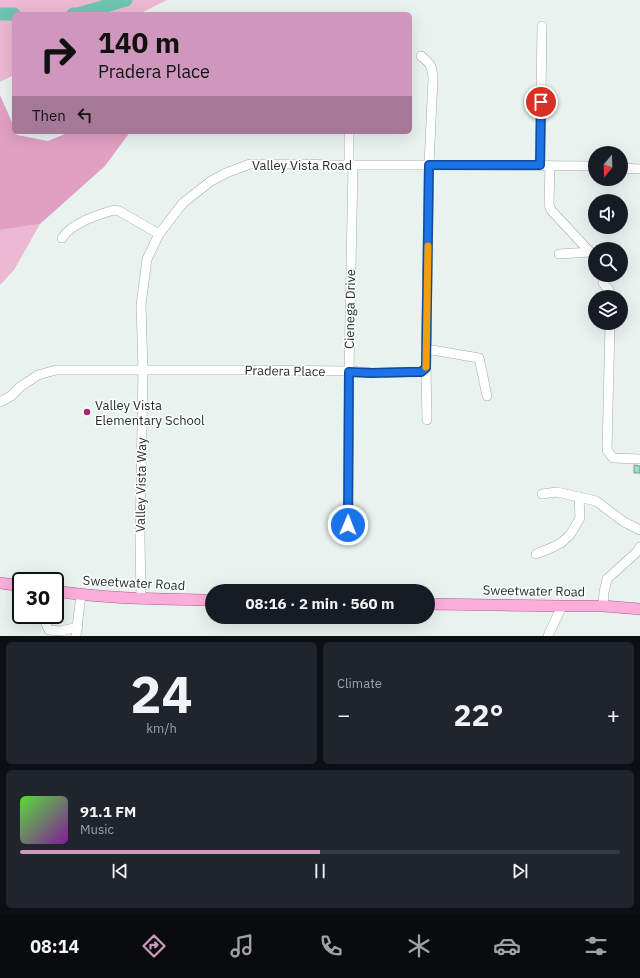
<!DOCTYPE html>
<meta charset="utf-8">
<style>
:root{--surface:#171b24;--page:#20242c;--text:#f1f3f6;--muted:#9ea1a6;--line:#363941;--accent:#cf97bd}
body{margin:0;font-family:"IBM Plex Sans",sans-serif;background:var(--page);color:var(--text);height:100vh;display:flex;flex-direction:column;font-size:15px;white-space:nowrap}
*{box-sizing:border-box;margin:0}
p{font-size:13px;color:var(--muted)}
.icon{flex:none;width:22px;height:22px;fill:none;stroke:currentColor;stroke-width:2;stroke-linecap:round;stroke-linejoin:round}
.map{position:relative;height:636px;overflow:hidden}
.side{display:flex;flex-direction:column;gap:6px;padding:6px;background:#0d0f14;flex:1}
.side>*{flex:none}
.banner{position:absolute;left:12px;top:12px;width:400px;height:122px;border-radius:6px;box-shadow:0 4px 16px #0002;background:#cf97bd;color:#111;overflow:hidden}
.needle{width:26px;rotate:199deg}
.fabs{position:absolute;left:588px;top:146px;display:grid;gap:8px}
.fabs a{display:grid;place-items:center;width:40px;height:40px;border-radius:50%;background:var(--surface);box-shadow:0 4px 16px #0002;font-size:20px}
.speed{position:absolute;left:12px;top:572px;display:flex;gap:8px;font-size:20px;font-weight:700;text-align:center}
.speed>*{display:grid;place-content:center;width:52px;height:52px;border-radius:50%;background:var(--surface);box-shadow:0 4px 16px #0002;line-height:1}
.speed .limit{border:2px solid #111;border-radius:6px;background:#fff;color:#111}
.pin{position:absolute;display:grid;place-items:center;width:34px;height:34px;color:#fff;margin:-17px;border:2px solid #fff;border-radius:50%;box-shadow:0 1px 4px #0007}
.me{position:absolute;width:44px;margin:-22px;rotate:1deg;stroke-linejoin:round;filter:drop-shadow(0 0 3px #0008)}
.turn{display:flex;align-items:center;gap:14px;height:84px;padding:0 20px;font-size:18px}
.turn .icon{width:52px;height:52px;stroke-width:2.5}
.turn b{display:block;font-size:28px;line-height:34px}
.then{display:flex;align-items:center;height:38px;padding:0 20px;background:#0003;gap:8px;font-size:15px}
.big{font-size:30px;font-weight:700;line-height:1.1}
.side .widget{flex:1;display:flex;flex-direction:column;justify-content:center;gap:6px;min-width:0;padding:0 14px;border-radius:6px;background:var(--page)}
.side .dial{align-items:center;gap:0}
.dial b{font-size:52px;line-height:1}
.song{display:flex;align-items:center;gap:12px}
.cover{width:48px;height:48px;border-radius:6px;background:linear-gradient(135deg,hsl(110 70% 55%),hsl(290 70% 35%))}
.played{height:4px;border-radius:2px;background:linear-gradient(90deg,var(--accent) 50%,var(--line) 50%)}
.keys{display:flex;justify-content:space-around;direction:ltr}
.heat{display:flex;justify-content:space-between;align-items:center;font-size:22px;direction:ltr}
.side .tiles{flex:1;display:grid;gap:6px;grid-template-columns:1fr 1fr}
.widget:last-child{grid-column:span 2}
.trip{position:absolute;left:205px;top:584px;width:230px;height:40px;border-radius:20px;background:var(--surface);box-shadow:0 4px 16px #0002;font-weight:700;line-height:40px;text-align:center}
.dock{display:flex;height:64px;justify-content:space-around;align-items:center;background:#090b0e;color:var(--muted)}
.dock .icon{width:28px;height:28px}
.dock .on{color:var(--accent)}
.dock b{font-size:18px;color:var(--text)}
.map>svg:first-child{display:block}
</style>
<div class="map">
<svg width="640" height="636" viewBox="0 0 640 636">
<rect width="100%" height="100%" fill="#e8f3f0"/>
<g fill="#ecb8d2">
<polygon points="0,0 167,0 139,14 14,14 14,75 0,82"/>
<polygon points="40,224 14,270 0,285 0,230"/>
</g>
<polygon fill="#e1a0c2" points="0,95 14,127 14,132 16,132 17,135 48,141 70,132 130,132 105,166 40,224 0,230"/>
<g fill="none" stroke-linecap="round" stroke-linejoin="round">
<g stroke="#6ec4b1" stroke-width="13">
<polyline points="0,14 14,14"/>
<polyline points="73,14 78,14 126,0"/>
</g>
</g>
<polygon fill="#8de3d0" stroke="#8a9491" points="634,465 640,466 640,473 634,473"/>
<g fill="none" stroke-linecap="round" stroke-linejoin="round">
<g stroke="#a0aba8" stroke-width="10">
<g id="minor">
<path d="M421,56C431,64 432,66 433,78L429,165L426,368L427,420"/>
<polyline points="349,132 349,165"/>
<polyline points="540,165 542,26"/>
<polyline points="550,165 549,204 551,210 590,252 559,254"/>
<polyline points="621,168 640,169"/>
<path d="M62,238C72,223 97,215 114,210L119,211L159,234"/>
<polyline points="603,283 609,290 609,297"/>
<polyline points="610,323 607,450 613,458 640,459"/>
<polyline points="426,349 479,358 481,367 487,396"/>
<polyline points="0,402 11,396 20,387 38,375 56,370 261,370 349,371 372,373 421,372 426,368"/>
<polyline points="542,494 557,492 596,501 624,522 640,530"/>
<polyline points="348,525 349,371 353,165"/>
<polyline points="536,554 551,548 561,543 570,535 580,518 579,497"/>
<polyline points="141,599 140,538 143,371 141,305 147,259 159,234 183,203 211,181 226,173 250,164 304,164 329,165 429,165 595,166"/>
<polyline points="603,606 604,592 607,579 638,551 640,547"/>
<polyline points="47,615 46,624 49,630 61,631 78,627"/>
<polyline points="76,636 81,595"/>
<polyline points="548,636 562,606"/>
</g>
</g>
<g stroke="#af5e8d" stroke-width="12">
<g id="major">
<polyline points="0,583 21,586"/>
<path d="M55,591C107,599 159,599 212,600"/>
<polyline points="428,604 562,606 603,606 640,609"/>
</g>
</g>
<use href="#minor" stroke="#fff" stroke-width="9"/>
<use href="#major" stroke="#faaed9" stroke-width="11"/>
</g>
<g fill="none" stroke-linecap="round" stroke-linejoin="round">
<g stroke="#114b97" stroke-width="10">
<polyline id="route" points="348,525 349,372 372,373 409,372 421,372 426,368 429,165 540,165 541,102"/>
</g>
<use href="#route" stroke="#1a73e8" stroke-width="7"/>
<polyline stroke="#f59e0b" stroke-width="7" points="426,367 428,246"/>
</g>
<circle fill="#a52677" stroke="#fbfffe" stroke-width="1.5" cx="87" cy="412" r="4"/>
<g text-anchor="middle" dominant-baseline="central" stroke-width="3" stroke-linejoin="round" paint-order="stroke">
<g font-size="13" fill="#292e2d" stroke="#fbfffe">
<text x="302" y="165">Valley Vista Road</text>
<text transform="translate(350 309) rotate(-89)">Cienega Drive</text>
<text transform="translate(285 371) rotate(1)">Pradera Place</text>
<text transform="translate(141 485) rotate(-89)">Valley Vista Way</text>
<text transform="translate(134 583) rotate(3)">Sweetwater Road</text>
<text transform="translate(534 591) rotate(1)">Sweetwater Road</text>
</g>
<g font-size="13" fill="#292e2d" stroke="#fbfffe" text-anchor="start">
<text x="95" y="405">Valley Vista<tspan x="95" dy="15">Elementary School</tspan></text>
</g>
</g>
</svg>
<div class="fabs">
<a><svg class="needle" viewBox="-14 -14 28 28"><path d="M0-13l5 13h-10z" fill="#e53935"/><path d="M0 13l5-13h-10z" fill="#9ea1a6"/></svg></a>
<a><svg class="icon" aria-label="sound" viewBox="0 0 24 24"><path d="M4 9h4l5-4v14l-5-4H4zM17 9q2 3 0 6"/></svg></a>
<a><svg class="icon" aria-label="search" viewBox="0 0 24 24"><circle cx="10" cy="10" r="6"/><path d="M15 15l6 6"/></svg></a>
<a><svg class="icon" aria-label="layers" viewBox="0 0 24 24"><path d="M12 4l9 5-9 5-9-5zM3 14l9 5 9-5"/></svg></a>
</div>
<div class="speed"><div class="limit">30</div></div>
<div class="pin" style="left:541px;top:102px;background:#d93025"><svg class="icon" aria-label="arrive" viewBox="0 0 24 24"><path d="M6 21V4h12l-3 4 3 4H6"/></svg></div>
<svg class="me" style="left:348px;top:525px" viewBox="-20 -20 40 40"><circle r="17" fill="#1a73e8" stroke="#fff" stroke-width="3"/><path d="M0-11L8 9 0 5-8 9z" fill="#fff"/></svg>
<div class="trip">08:16 · 2 min · 560 m</div>
<div class="banner">
<div class="turn"><svg class="icon" aria-label="right" viewBox="0 0 24 24"><path d="M7 20v-9h11M14 6l5 5-5 5"/></svg><div><b>140 m</b>Pradera Place</div></div>
<div class="then">Then<svg class="icon" aria-label="left" viewBox="0 0 24 24"><path d="M17 20v-9H6M10 6l-5 5 5 5"/></svg></div>
</div>
</div>
<section class="side">
<div class="tiles">
<div class="widget dial"><b>24</b><p>km/h</p></div>
<div class="widget"><p>Climate</p>
<div class="heat"><a>−</a><b class="big">22°</b><a>+</a></div>
</div>
<div class="widget">
<div class="song"><i class="cover"></i><div><b>91.1 FM</b><p>Music</p></div></div>
<div class="played"></div>
<div class="keys"><svg class="icon" aria-label="previous" viewBox="0 0 24 24"><path d="M18 5L8 12l10 7zM5 5v14"/></svg><svg class="icon" aria-label="pause" viewBox="0 0 24 24"><path d="M8 5v14M16 5v14"/></svg><svg class="icon" aria-label="next" viewBox="0 0 24 24"><path d="M6 5l10 7-10 7zM19 5v14"/></svg></div>
</div>
</div>
</section>
<nav class="dock">
<b>08:14</b>
<svg class="icon on" aria-label="directions" viewBox="0 0 24 24"><path d="M12 3l9 9-9 9-9-9zM9 14v-3h6M13 9l2 2-2 2"/></svg>
<svg class="icon" aria-label="music" viewBox="0 0 24 24"><path d="M9 18V5l10-2v13"/><circle cx="6" cy="18" r="3"/><circle cx="16" cy="16" r="3"/></svg>
<svg class="icon" aria-label="phone" viewBox="0 0 24 24"><path d="M5 4h4l2 5-3 2q2 4 5 5l2-3 5 2v4C11 20 4 13 5 4z"/></svg>
<svg class="icon" aria-label="climate" viewBox="0 0 24 24"><path d="M12 3v18M4 7l16 10M4 17L20 7"/></svg>
<svg class="icon" aria-label="car" viewBox="0 0 24 24"><path d="M5 17H2v-5l4-1 3-4h7l3 4 3 1v5h-3M9 17h6M6 11h13"/><circle cx="7" cy="17" r="2"/><circle cx="17" cy="17" r="2"/></svg>
<svg class="icon" aria-label="filters" viewBox="0 0 24 24"><path d="M4 7h16M4 17h16"/><circle cx="9" cy="7" r="2"/><circle cx="15" cy="17" r="2"/></svg>
</nav>
